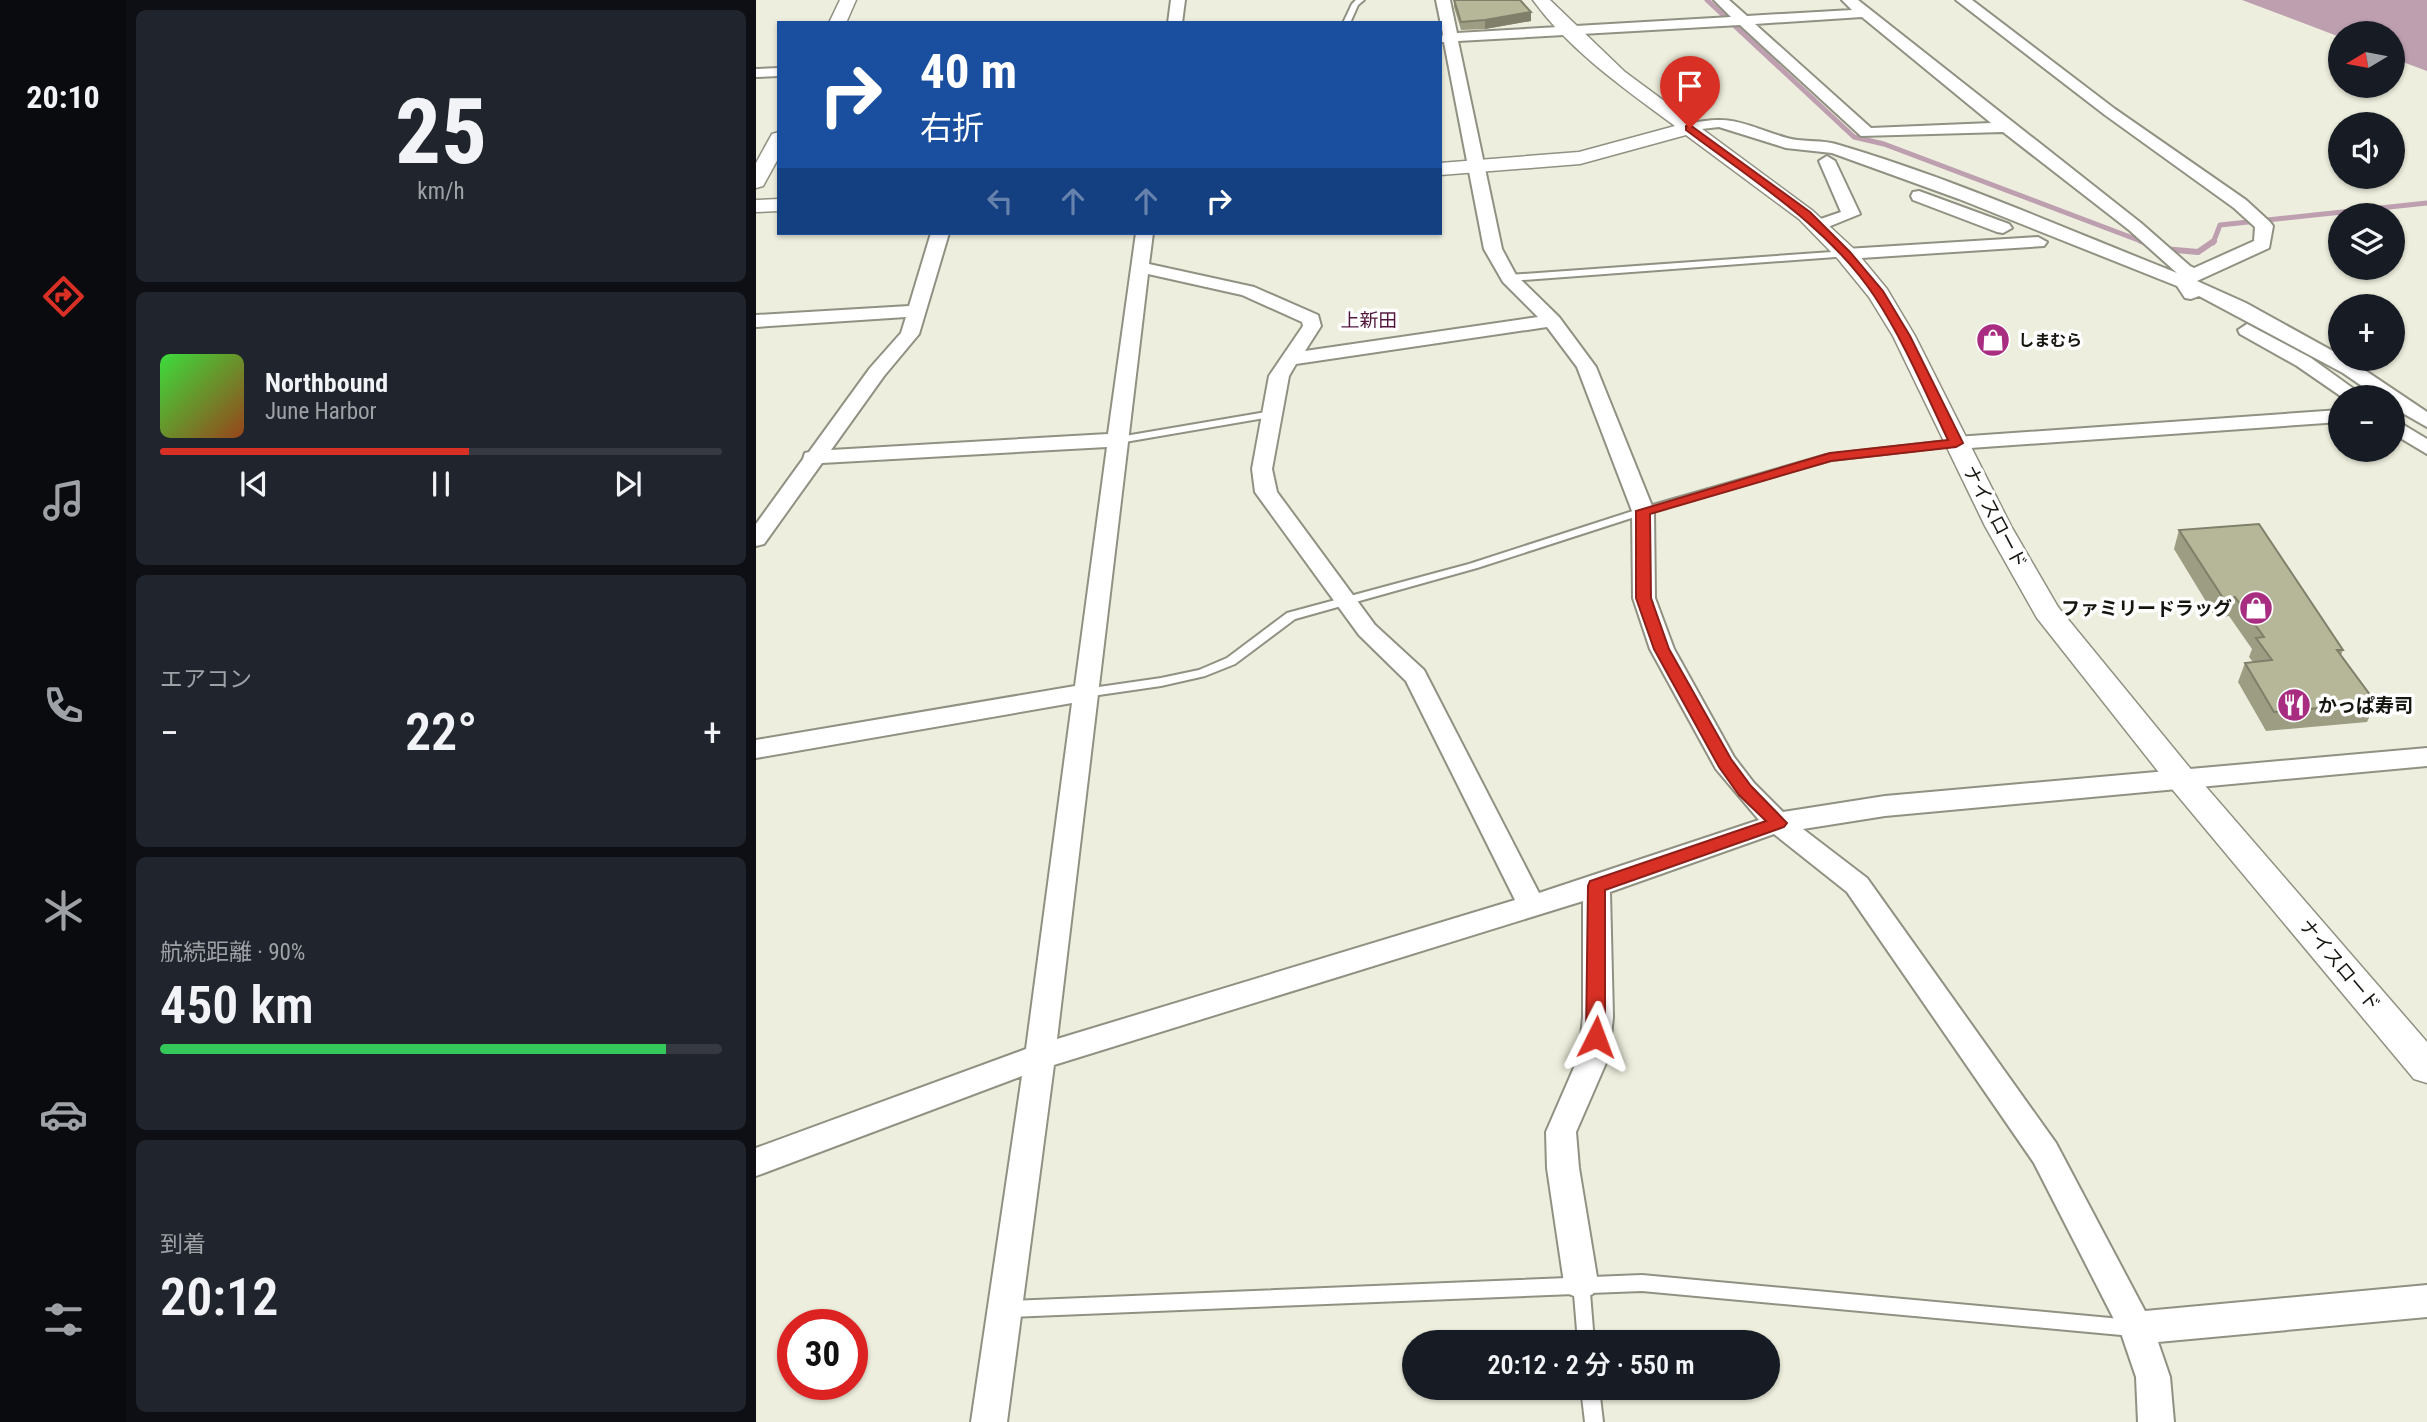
<!DOCTYPE html>
<html lang="ja">
<meta charset="utf-8">
<style>
:root{--surface:#171b24;--page:#20242c;--text:#f1f3f6;--muted:#9ea1a6;--line:#363941;--accent:#d93025}
body{margin:0;font-family:"Roboto Condensed","Noto Sans JP",sans-serif;background:var(--page);color:var(--text);height:100vh;display:flex;flex-direction:column;font-size:26px;white-space:nowrap}
*{box-sizing:border-box;margin:0}
p{font-size:23px;color:var(--muted)}
.icon{flex:none;width:38px;height:38px;fill:none;stroke:currentColor;stroke-width:2;stroke-linecap:round;stroke-linejoin:round}
.map{position:relative;flex:1;overflow:hidden}
.panel{display:flex;flex-direction:column;gap:10px;padding:10px;background:#0d0f14;width:630px}
.panel>*{flex:none}
.top-card{position:absolute;left:21px;top:21px;width:665px;height:214px;border-radius:0px;box-shadow:0 2px 5px #0004;background:#1a4fa0;color:#fff;overflow:hidden}
.needle{width:46px;rotate:260deg}
.tools{position:absolute;left:1572px;top:21px;display:grid;gap:14px}
.tools a{display:grid;place-items:center;width:77px;height:77px;border-radius:50%;background:var(--surface);box-shadow:0 2px 5px #0004;font-size:35px}
.speed{position:absolute;left:21px;top:1309px;display:flex;gap:14px;font-size:35px;font-weight:700;text-align:center}
.speed>*{display:grid;place-content:center;width:91px;height:91px;border-radius:50%;background:var(--surface);box-shadow:0 2px 5px #0004;line-height:1}
.speed .limit{border:10px solid #d22;background:#fff;color:#111}
.pin{position:absolute;display:grid;place-items:center;width:60px;height:60px;color:#fff;margin:-72px -30px;border-radius:50% 50% 50% 0;rotate:-45deg;box-shadow:0 0 7px #0007}
.pin .icon{rotate:45deg}
.me{position:absolute;width:77px;margin:-38px;rotate:3deg;stroke-linejoin:round;filter:drop-shadow(0 0 5px #0008)}
.turn{display:flex;align-items:center;gap:24px;height:147px;padding:0 28px;font-size:32px}
.turn .icon{width:91px;height:91px;stroke-width:2.5}
.turn b{display:block;font-size:49px;line-height:60px}
.lanes{display:flex;align-items:center;height:66px;padding:0 28px;background:#0003;justify-content:center;gap:35px;direction:ltr}
.lanes .off{opacity:.35}
.big{font-size:52px;font-weight:600;line-height:1.1}
.panel .widget{flex:1;display:flex;flex-direction:column;justify-content:center;gap:10px;min-width:0;padding:0 24px;border-radius:10px;background:var(--page)}
.panel .dial{align-items:center;gap:0}
.dial b{font-size:91px;line-height:1}
.song{display:flex;align-items:center;gap:21px}
.cover{width:84px;height:84px;border-radius:10px;background:linear-gradient(135deg,hsl(120 70% 55%),hsl(20 70% 35%))}
.played{height:7px;border-radius:4px;background:linear-gradient(90deg,var(--accent) 55%,var(--line) 55%)}
.keys{display:flex;justify-content:space-around;direction:ltr}
.heat{display:flex;justify-content:space-between;align-items:center;font-size:38px;direction:ltr}
.charge{height:10px;border-radius:5px;background:linear-gradient(90deg,#34c759 90%,var(--line) 0)}
.trip{position:absolute;left:646px;top:1330px;width:378px;height:70px;border-radius:35px;background:var(--surface);box-shadow:0 2px 5px #0004;font-weight:600;line-height:70px;text-align:center}
main{display:flex;flex:1;min-height:0}
.tabs{display:flex;flex-direction:column;width:126px;justify-content:space-around;align-items:center;background:#090b0e;color:var(--muted)}
.tabs .icon{width:49px;height:49px}
.tabs .on{color:var(--accent)}
.tabs b{font-size:32px;color:var(--text)}
.map>svg:first-child{display:block}
</style>
<main>
<nav class="tabs">
<b>20:10</b>
<svg class="icon on" aria-label="directions" viewBox="0 0 24 24"><path d="M12 3l9 9-9 9-9-9zM9 14v-3h6M13 9l2 2-2 2"/></svg>
<svg class="icon" aria-label="music" viewBox="0 0 24 24"><path d="M9 18V5l10-2v13"/><circle cx="6" cy="18" r="3"/><circle cx="16" cy="16" r="3"/></svg>
<svg class="icon" aria-label="phone" viewBox="0 0 24 24"><path d="M5 4h4l2 5-3 2q2 4 5 5l2-3 5 2v4C11 20 4 13 5 4z"/></svg>
<svg class="icon" aria-label="climate" viewBox="0 0 24 24"><path d="M12 3v18M4 7l16 10M4 17L20 7"/></svg>
<svg class="icon" aria-label="car" viewBox="0 0 24 24"><path d="M5 17H2v-5l4-1 3-4h7l3 4 3 1v5h-3M9 17h6M6 11h13"/><circle cx="7" cy="17" r="2"/><circle cx="17" cy="17" r="2"/></svg>
<svg class="icon" aria-label="filters" viewBox="0 0 24 24"><path d="M4 7h16M4 17h16"/><circle cx="9" cy="7" r="2"/><circle cx="15" cy="17" r="2"/></svg>
</nav>
<section class="panel">
<div class="widget dial"><b>25</b><p>km/h</p></div>
<div class="widget">
<div class="song"><i class="cover"></i><div><b>Northbound</b><p>June Harbor</p></div></div>
<div class="played"></div>
<div class="keys"><svg class="icon" aria-label="previous" viewBox="0 0 24 24"><path d="M18 5L8 12l10 7zM5 5v14"/></svg><svg class="icon" aria-label="pause" viewBox="0 0 24 24"><path d="M8 5v14M16 5v14"/></svg><svg class="icon" aria-label="next" viewBox="0 0 24 24"><path d="M6 5l10 7-10 7zM19 5v14"/></svg></div>
</div>
<div class="widget"><p>エアコン</p>
<div class="heat"><a>−</a><b class="big">22°</b><a>+</a></div>
</div>
<div class="widget"><p>航続距離 · 90%</p><b class="big">450 km</b><div class="charge"></div></div>
<div class="widget"><p>到着</p><b class="big">20:12</b></div>
</section>
<div class="map">
<svg width="1671" height="1422" viewBox="0 0 1671 1422">
<rect width="100%" height="100%" fill="#edeedd"/>
<polygon fill="#bd9fb0" points="1486,0 1671,0 1671,71 1636,58 1636,33 1584,33 1584,37"/>
<g fill="none" stroke-linecap="round" stroke-linejoin="round">
<g stroke="#bd9fb0" stroke-width="5">
<polyline points="951,0 1098,137 1128,144 1390,243"/>
<polyline points="1457,243 1464,225 1671,203"/>
</g>
<g stroke="#bd9fb0" stroke-width="6">
<polyline points="1385,241 1393,244"/>
<polyline points="1408,249 1442,252 1458,241"/>
</g>
<g stroke="#909182" stroke-width="4">
<g id="service">
<polygon points="600,0 608,0 602,5 594,23 587,23 596,4"/>
<polygon points="1090,251 1093,252 1093,256 753,281 749,278 753,275"/>
<polygon points="516,411 521,414 520,416 363,443 358,440 363,437"/>
<polygon points="1200,440 1205,443 1204,445 1075,460 891,513 721,568 539,619 479,664 449,676 405,686 329,697 323,693 329,689 405,678 443,670 471,658 531,613 713,564 883,509 1070,455"/>
<polygon points="886,1275 1376,1320 1382,1322 1384,1328 1382,1334 1376,1336 886,1291 834,1293 838,1342 822,1342 818,1294 252,1317 246,1315 244,1309 246,1303 252,1301"/>
<polygon points="825,1388 843,1388 847,1422 829,1422"/>
</g>
</g>
<g stroke="#909182" stroke-width="4">
<g id="minor">
<polygon points="415,0 429,0 426,23 412,23"/>
<path d="M680,0H694L701,33L975,17L958,0H973L991,16L1096,10L1086,0H1102L1385,223L1434,266L1438,268L1498,241L1499,227L1478,208L1349,115L1200,0H1216L1359,109L1490,200L1514,222L1517,226L1513,248L1441,281L1490,303L1584,355V359L1601,365L1671,412V427L1636,407V397H1622L1587,373L1443,296L1435,299L1429,298L1421,286L1203,199L1076,153L1030,148L963,127L928,131V125C977,113 987,125 1031,138C1048,143 1066,139 1083,145C1198,179 1310,229 1421,273L1373,230L1247,132L1105,136L984,25L702,41L746,249L760,275L803,317L840,367L898,511L899,598L918,649L978,757L998,783L1027,812L1129,796L1671,748V766L1129,816L1047,829L1111,878L1300,1143L1389,1311L1671,1285V1317L1402,1342L1414,1377L1418,1422H1382L1380,1377L1365,1333L1278,1163L1091,892L1018,834L854,892L857,1017L853,1056L820,1132L823,1168L842,1283L837,1294L825,1299L813,1294L808,1283L791,1168L790,1132L823,1056L827,1017V901L298,1065L251,1422H215L266,1076L0,1176V1148L270,1049L316,703L0,758V740L319,686L351,447L66,463L8,544L0,546V524L47,459L49,453L53,452L114,368L145,333L150,317L0,327V315L153,306L175,233H193L163,334L128,376L75,450L352,434L380,233H397L393,264L498,287L562,315L565,326L549,351L782,317L747,282L728,249L688,42H684L687,34ZM1106,17L1235,123L1115,128L999,24ZM392,274L486,295L546,322L547,326L513,376L496,469L499,492L603,635L650,681L759,900L301,1039ZM791,327L821,367L876,511L877,598L894,649L960,769L1003,820L783,893L668,670L619,625L521,492L516,469L533,376L540,364Z"/>
<polygon points="23,68 23,76 0,77 0,69"/>
<polygon points="1071,156 1079,161 1104,214 1062,231 1053,226 1056,222 1085,212 1063,161"/>
<polygon points="1163,191 1253,224 1256,228 1247,233 1241,232 1157,200 1155,196 1157,192"/>
<polygon points="1282,237 1291,242 1288,246 1090,259 1081,254 1090,249"/>
<polygon points="1491,324 1555,358 1609,397 1586,397 1541,366 1484,334 1482,330"/>
<polygon points="1584,410 1584,422 1200,449 1190,443 1200,437"/>
<polygon points="1636,418 1671,439 1671,454 1636,433"/>
</g>
</g>
<g stroke="#909182" stroke-width="3">
<g id="tertiary">
<polygon points="84,0 100,0 90,23 73,23"/>
<path d="M777,0H794L869,72L1057,211L1098,249L1131,289L1159,336L1255,526L1302,607L1438,773L1671,1042V1083L1658,1079L1416,789L1281,618L1229,526L1137,336L1113,297L1082,259L1043,219L930,135L824,164L684,175V163L823,152L919,126C869,89 814,51 777,0Z"/>
<polygon points="23,132 23,157 7,186 0,188 0,163 16,134"/>
<polygon points="23,199 23,211 0,212 0,200"/>
</g>
</g>
<use href="#service" fill="#fff" fill-rule="evenodd"/>
<use href="#minor" fill="#fff" fill-rule="evenodd"/>
<use href="#tertiary" fill="#fff" fill-rule="evenodd"/>
</g>
<g fill="#9d9d83">
<polygon points="698,0 775,21 729,29 705,30 698,7"/>
<polygon points="1423,530 1587,650 1585,655 1620,703 1611,722 1510,731 1482,682 1489,663 1497,662 1493,657 1496,649 1473,616 1460,618 1418,549"/>
</g>
<polygon fill="#7f7f6a" points="775,12 775,21 729,29 729,20"/>
<g fill="#b6b698" stroke="#7f7f6a" stroke-width="2">
<polygon points="698,0 764,0 775,12 729,20 705,22"/>
<polygon points="1503,524 1587,650 1581,650 1620,703 1518,712 1489,663 1516,660 1500,638 1508,637 1479,597 1467,598 1423,530"/>
</g>
<path fill="#d93025" stroke="#8d1f18" stroke-width="2" d="M934,125L1054,212L1094,252L1127,291L1154,336L1207,443L1200,447L1075,461L894,514L895,598L913,649L975,759L995,786L1031,823L1028,827L849,890V1037L847,1042H833L830,1037L832,886L834,881L1010,821L983,795L963,767L898,649L880,598V511L1074,453L1192,440C1169,392 1148,341 1119,297C1072,226 996,180 930,130V126Z"/>
<defs>
<g id="shop-disc" transform="scale(1.75)"><circle r="9.5" fill="#a82c80" stroke="#fff"/><path d="M-5-2.5h2.3a2.7 3.5 0 0 1 5.4 0H5L5.5 6h-11ZM-1.5-2.5h3a1.5 2.3 0 0 0-3 0Z" fill="#fff"/></g>
<g id="restaurant-disc" transform="scale(1.75)"><circle r="9.5" fill="#a82c80" stroke="#fff"/><path d="M-5-6h1v4h1v-4h1v4h1v-4h1v5L-1.5 .5V6h-2V.5L-5-1ZM5-6V6H3V1.5H1.5Q1.5-4 5-6Z" fill="#fff"/></g>
</defs>
<g fill-rule="evenodd">
<use href="#shop-disc" x="1237" y="340"/>
<use href="#shop-disc" x="1500" y="608"/>
<use href="#restaurant-disc" x="1538" y="705"/>
</g>
<g text-anchor="middle" dominant-baseline="central" stroke-width="7" stroke-linejoin="round" paint-order="stroke">
<g font-size="16" font-weight="bold" fill="#161610" stroke="#fff" text-anchor="start">
<text x="1262" y="340">しまむら</text>
</g>
<g font-size="19" fill="#51163d" stroke="#fff">
<text x="613" y="320">上新田</text>
</g>
<g font-size="19" fill="#161610" stroke="#fff">
<text transform="translate(1239 517) rotate(62)">ナイスロード</text>
<text transform="translate(1584 965) rotate(50)">ナイスロード</text>
</g>
<g font-size="19" font-weight="bold" fill="#161610" stroke="#fff" text-anchor="end">
<text x="1476" y="608">ファミリードラッグ</text>
<text x="1562" y="705" text-anchor="start">かっぱ寿司</text>
</g>
</g>
</svg>
<div class="tools">
<a><svg class="needle" viewBox="-14 -14 28 28"><path d="M0-13l5 13h-10z" fill="#e53935"/><path d="M0 13l5-13h-10z" fill="#9ea1a6"/></svg></a>
<a><svg class="icon" aria-label="sound" viewBox="0 0 24 24"><path d="M4 9h4l5-4v14l-5-4H4zM17 9q2 3 0 6"/></svg></a>
<a><svg class="icon" aria-label="layers" viewBox="0 0 24 24"><path d="M12 4l9 5-9 5-9-5zM3 14l9 5 9-5"/></svg></a>
<a>+</a>
<a>−</a>
</div>
<div class="speed"><div class="limit">30</div></div>
<div class="pin" style="left:934px;top:128px;background:#d93025"><svg class="icon" aria-label="arrive" viewBox="0 0 24 24"><path d="M6 21V4h12l-3 4 3 4H6"/></svg></div>
<svg class="me" style="left:840px;top:1037px" viewBox="-20 -20 40 40"><path d="M0-17L14 15 0 8-14 15z" fill="#d93025" stroke="#fff" stroke-width="4"/></svg>
<div class="trip">20:12 · 2 分 · 550 m</div>
<div class="top-card">
<div class="turn"><svg class="icon" aria-label="right" viewBox="0 0 24 24"><path d="M7 20v-9h11M14 6l5 5-5 5"/></svg><div><b>40 m</b>右折</div></div>
<div class="lanes"><svg class="icon off" aria-label="left" viewBox="0 0 24 24"><path d="M17 20v-9H6M10 6l-5 5 5 5"/></svg><svg class="icon off" aria-label="ahead" viewBox="0 0 24 24"><path d="M12 20V5M6 11l6-6 6 6"/></svg><svg class="icon off" aria-label="ahead" viewBox="0 0 24 24"><path d="M12 20V5M6 11l6-6 6 6"/></svg><svg class="icon" aria-label="right" viewBox="0 0 24 24"><path d="M7 20v-9h11M14 6l5 5-5 5"/></svg></div>
</div>
</div>
</main>
